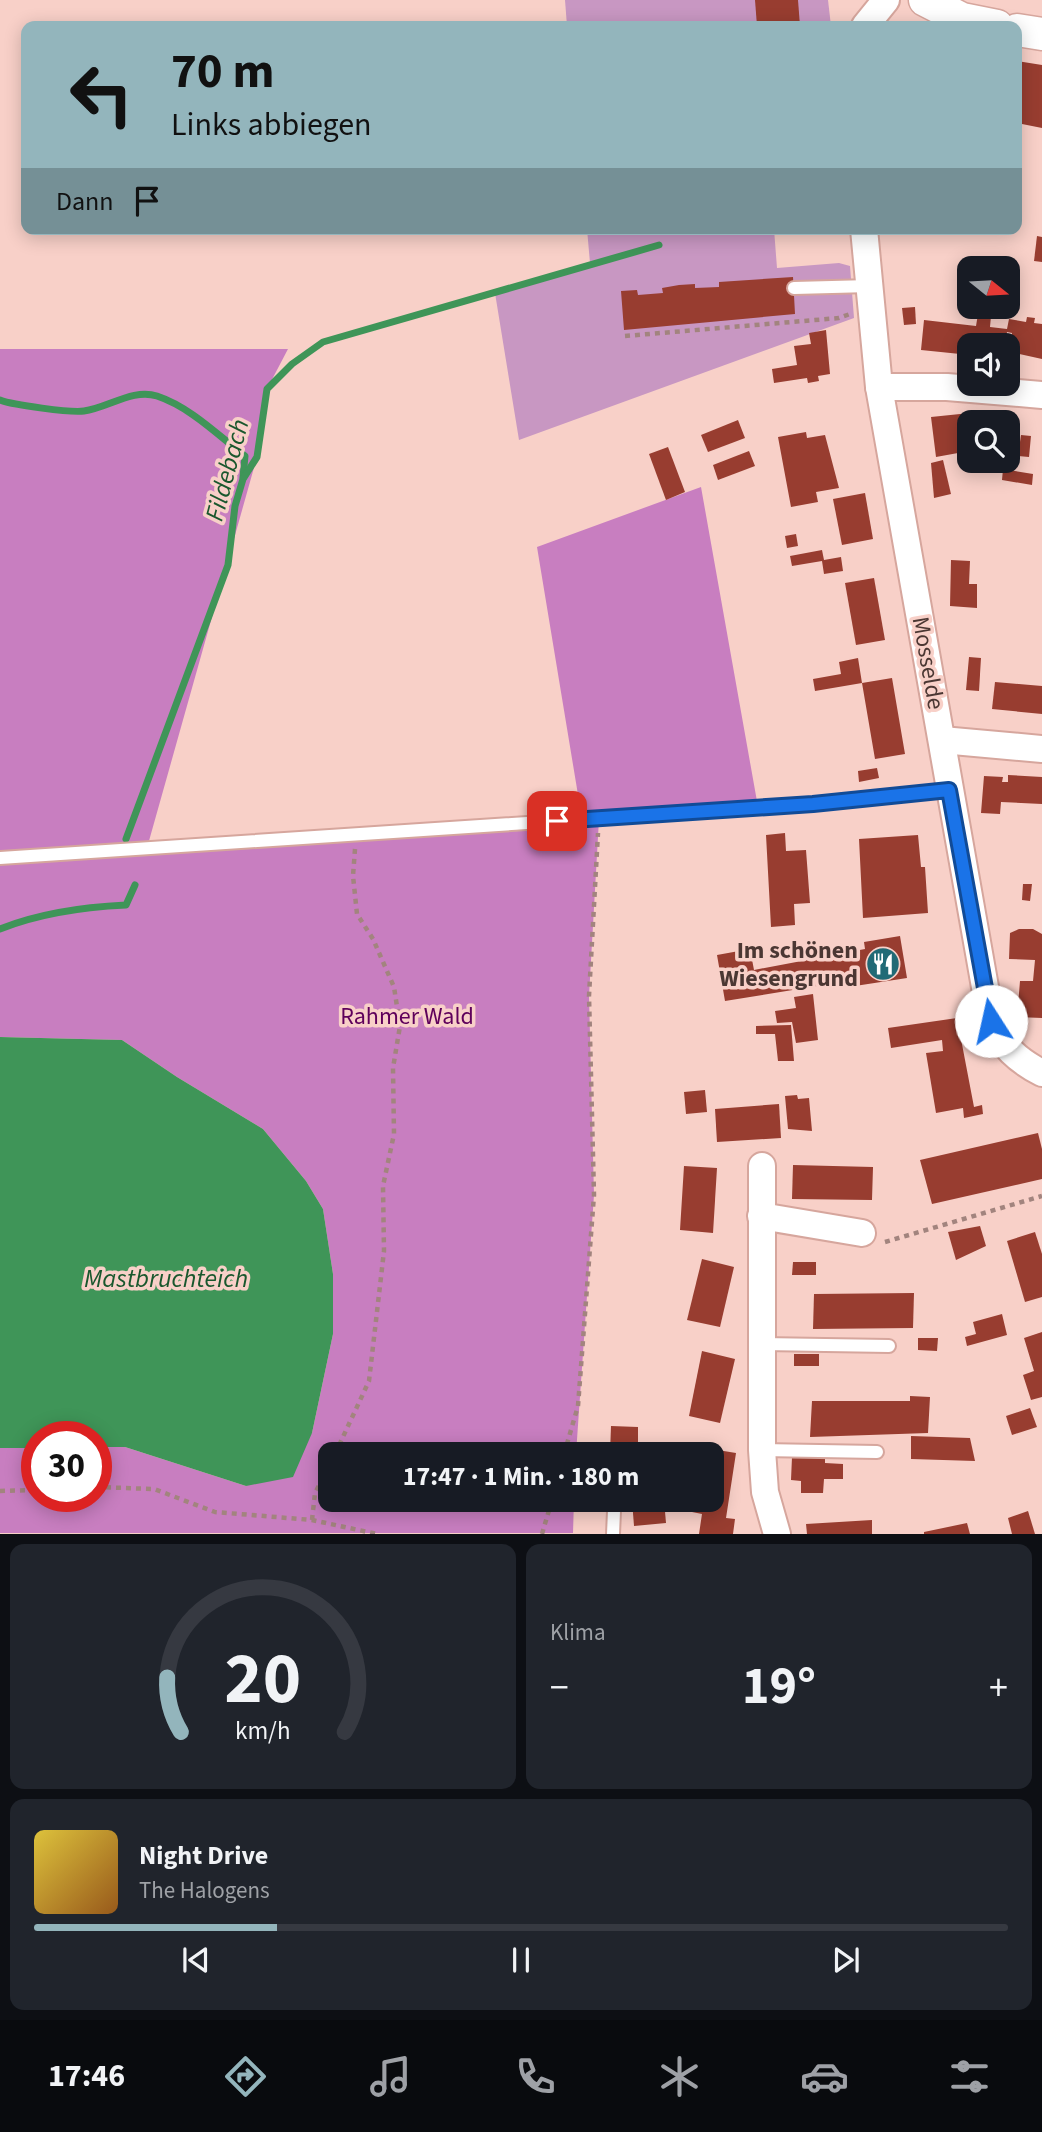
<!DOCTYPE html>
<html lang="de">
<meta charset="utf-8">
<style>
:root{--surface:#171b24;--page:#20242c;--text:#f1f3f6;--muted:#9ea1a6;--line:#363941;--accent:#93b5bc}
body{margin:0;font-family:"Source Sans 3",sans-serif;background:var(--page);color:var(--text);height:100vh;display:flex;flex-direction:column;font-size:26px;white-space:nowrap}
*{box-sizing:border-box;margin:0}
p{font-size:23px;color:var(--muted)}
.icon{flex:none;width:38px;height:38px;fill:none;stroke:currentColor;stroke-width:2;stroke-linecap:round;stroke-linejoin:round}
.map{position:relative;height:1534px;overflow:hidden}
.drawer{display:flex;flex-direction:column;gap:10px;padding:10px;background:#0d0f14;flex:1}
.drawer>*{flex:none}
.guide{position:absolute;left:21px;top:21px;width:1001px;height:214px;border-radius:14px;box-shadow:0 4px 18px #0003;background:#93b5bc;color:#111;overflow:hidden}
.needle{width:46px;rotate:108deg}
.tools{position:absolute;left:957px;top:256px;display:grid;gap:14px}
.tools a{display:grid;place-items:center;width:63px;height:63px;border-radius:14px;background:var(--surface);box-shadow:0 4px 18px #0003;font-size:35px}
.speed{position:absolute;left:21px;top:1421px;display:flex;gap:14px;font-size:35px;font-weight:700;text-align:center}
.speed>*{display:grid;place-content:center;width:91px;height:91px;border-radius:50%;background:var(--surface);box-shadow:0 4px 18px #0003;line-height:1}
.speed .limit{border:10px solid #d22;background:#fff;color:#111}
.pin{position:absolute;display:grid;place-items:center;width:60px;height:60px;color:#fff;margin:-30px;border-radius:14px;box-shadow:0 4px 10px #0006}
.me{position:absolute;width:77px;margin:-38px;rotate:350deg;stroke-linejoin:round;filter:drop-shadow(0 0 5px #0008)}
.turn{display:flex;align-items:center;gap:24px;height:147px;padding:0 35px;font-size:32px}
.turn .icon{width:91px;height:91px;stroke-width:2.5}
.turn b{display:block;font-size:49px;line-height:60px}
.then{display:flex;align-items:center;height:66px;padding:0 35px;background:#0003;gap:14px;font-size:26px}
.big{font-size:52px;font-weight:700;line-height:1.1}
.drawer .tile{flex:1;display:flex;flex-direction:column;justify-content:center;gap:10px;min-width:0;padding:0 24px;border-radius:14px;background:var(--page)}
.drawer .dial{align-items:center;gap:0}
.dial svg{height:182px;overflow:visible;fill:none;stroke:var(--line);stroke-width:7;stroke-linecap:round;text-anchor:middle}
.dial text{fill:var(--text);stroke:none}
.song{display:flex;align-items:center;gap:21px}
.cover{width:84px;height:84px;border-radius:10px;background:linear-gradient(135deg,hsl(50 70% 55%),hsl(30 70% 35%))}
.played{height:7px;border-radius:4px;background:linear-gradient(90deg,var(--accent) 25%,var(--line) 25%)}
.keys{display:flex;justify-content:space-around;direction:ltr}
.heat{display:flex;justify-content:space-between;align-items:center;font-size:38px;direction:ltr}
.drawer .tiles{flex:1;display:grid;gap:10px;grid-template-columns:1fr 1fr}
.tile:last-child{grid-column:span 2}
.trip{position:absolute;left:318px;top:1442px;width:406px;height:70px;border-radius:14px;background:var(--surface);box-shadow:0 4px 18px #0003;font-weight:700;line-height:70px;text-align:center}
.tabs{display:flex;height:112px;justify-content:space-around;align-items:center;background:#090b0e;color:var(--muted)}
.tabs .icon{width:49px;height:49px}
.tabs .selected{color:var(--accent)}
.tabs b{font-size:32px;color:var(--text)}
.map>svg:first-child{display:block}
</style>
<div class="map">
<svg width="1042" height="1534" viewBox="0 0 1042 1534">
<rect width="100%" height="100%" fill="#f8d0c8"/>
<g fill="#c897c2">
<polygon points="565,0 828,0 831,26 567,26"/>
<polygon points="587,229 774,229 777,268 839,263 850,266 854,318 519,440 495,293 590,263"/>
</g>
<polygon fill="#c87ec0" points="0,349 288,349 267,389 257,457 147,848 582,819 537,547 701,487 758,807 599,819 589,996 594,1195 576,1454 331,1454 331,1500 574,1500 573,1533 0,1533 0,1448 37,1448 37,1496 96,1496 96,1447 125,1447 246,1486 312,1433 333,1334 333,1274 323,1209 306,1181 263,1129 177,1077 122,1040 0,1037"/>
<polygon fill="#3f9558" points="0,1037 122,1040 177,1077 263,1129 306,1181 323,1209 333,1274 333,1334 312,1433 293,1477 246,1486 125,1447 96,1447 96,1437 37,1437 37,1448 0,1448"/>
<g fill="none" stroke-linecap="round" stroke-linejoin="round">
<g stroke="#3f9558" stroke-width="7">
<path d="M0,400C13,405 71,413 84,411C108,408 133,388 157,396C190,407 218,435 245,456L243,477"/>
<polyline points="126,839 228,565 235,506 243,479 257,457 267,389 292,364 323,342 659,245"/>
<path d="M0,929C40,913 83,907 126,905L135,885"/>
</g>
</g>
<g fill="#983d30">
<polygon points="755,0 798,0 800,26 757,26"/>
<polygon points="1017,61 1042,65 1042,128 1017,123"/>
<polygon points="1037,236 1042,237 1042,262 1034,261"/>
<polygon points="793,277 795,314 624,330 621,291 637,290 638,295 663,293 662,288 679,285 695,284 695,288 719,287 719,282"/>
<polygon points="915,307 916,324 904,325 902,308"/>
<polygon points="978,314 991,316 990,327 1007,329 1009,319 1026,322 1027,317 1035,318 1034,323 1042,324 1042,359 1010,352 1012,333 1007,332 1005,345 970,345 970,355 921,350 924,320 976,326"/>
<polygon points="826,330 830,374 818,376 819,381 808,383 807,378 774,383 772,369 797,365 794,346 811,344 809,333"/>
<polygon points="999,410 1000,422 970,422 969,451 936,457 931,417"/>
<polygon points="738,420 745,438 708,452 701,435"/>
<polygon points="806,432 807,438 825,435 839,488 816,492 818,502 791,507 778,437"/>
<polygon points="1021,435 1031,436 1029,457 1018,456"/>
<polygon points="668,447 685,492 666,500 649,454"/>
<polygon points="749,451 755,466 718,480 713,465"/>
<polygon points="943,460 951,494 934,498 931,463"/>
<polygon points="1003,469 1033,474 1032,485 1002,480"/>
<polygon points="865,493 873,539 842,545 833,499"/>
<polygon points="796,534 798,546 787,548 785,536"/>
<polygon points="822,550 824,560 841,557 843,571 824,574 822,561 792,566 790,556"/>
<polygon points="951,560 970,561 969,584 977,584 977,608 950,606"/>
<polygon points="874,578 885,640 856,645 845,583"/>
<polygon points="969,657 981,658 979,691 966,690"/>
<polygon points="858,658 862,683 892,678 905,754 875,759 862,683 815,691 813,679 841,674 839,662"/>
<polygon points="995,682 1042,686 1042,714 992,709"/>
<polygon points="877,768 879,778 859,782 858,771"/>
<polygon points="1008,775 1042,777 1042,804 1001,802 1000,814 981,813 984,776 1003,777 1002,782 1008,782"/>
<polygon points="785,833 786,851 806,850 810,903 794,904 795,925 771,927 766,835"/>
<polygon points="918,835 921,867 925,867 928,913 863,918 859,839"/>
<polygon points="1023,884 1032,884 1030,901 1022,900"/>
<polygon points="1019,929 1033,929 1042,934 1042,1018 1017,1017 1020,981 1033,981 1035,960 1009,959 1010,933"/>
<polygon points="900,936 907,978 855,986 854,980 725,1001 717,955 750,949 754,970 865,949 864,942"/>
<polygon points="813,994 818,1040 796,1043 792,1022 777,1023 775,1011 796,1008 794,997"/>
<polygon points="957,1018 974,1107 982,1105 983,1114 964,1118 963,1108 936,1113 926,1053 943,1051 942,1040 891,1048 888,1028"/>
<polygon points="791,1025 794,1061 778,1061 775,1034 756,1034 756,1026"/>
<polygon points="705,1090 707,1112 686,1114 684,1092"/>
<polygon points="797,1095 798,1099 809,1098 812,1131 788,1129 785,1096"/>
<polygon points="779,1104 781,1138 717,1142 715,1109"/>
<polygon points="1038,1133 1042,1149 1042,1179 932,1204 920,1160"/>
<polygon points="793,1165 873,1167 872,1200 792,1199"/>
<polygon points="684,1166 717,1168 713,1233 680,1230"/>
<polygon points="980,1226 986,1246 956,1260 948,1232"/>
<polygon points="1035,1232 1042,1254 1042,1297 1025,1302 1007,1241"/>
<polygon points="702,1259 734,1267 720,1327 687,1320"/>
<polygon points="793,1262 816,1262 816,1275 792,1275"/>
<polygon points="914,1293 913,1328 813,1329 814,1294"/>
<polygon points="1002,1314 1007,1335 967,1346 965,1337 976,1334 973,1322"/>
<polygon points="1042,1332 1042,1397 1031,1400 1023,1375 1034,1371 1024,1338"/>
<polygon points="918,1338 938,1338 937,1351 918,1350"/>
<polygon points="702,1351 735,1359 720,1423 689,1416"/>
<rect x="794" y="1354" width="25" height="12"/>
<polygon points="910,1396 930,1397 928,1433 810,1437 812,1401 910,1401"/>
<polygon points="1030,1408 1037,1427 1012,1435 1006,1416"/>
<polygon points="611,1426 638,1427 638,1454 610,1454"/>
<polygon points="911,1436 970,1438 975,1461 911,1459"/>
<polygon points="681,1444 736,1453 726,1518 735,1519 733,1534 699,1534 702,1514 692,1512 694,1500 712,1500 712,1454 679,1454"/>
<polygon points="792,1457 825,1458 825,1463 843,1464 843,1479 824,1479 823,1493 801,1493 801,1481 791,1480"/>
<polygon points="632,1500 664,1500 666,1523 634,1526"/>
<polygon points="1028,1511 1035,1534 1012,1534 1008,1518"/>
<polygon points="872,1520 872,1534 807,1534 806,1524"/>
<polygon points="967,1523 970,1534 924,1534 924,1532"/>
</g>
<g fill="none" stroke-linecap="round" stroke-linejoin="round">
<g stroke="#d6a69d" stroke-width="16">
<g id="service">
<polyline points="794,288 870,286"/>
<polyline points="0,858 813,804 949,790"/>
<polyline points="761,1344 889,1346"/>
<polyline points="762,1450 877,1452"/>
<polyline points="613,1534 614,1511"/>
</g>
</g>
<g stroke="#d6a69d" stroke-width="30">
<g id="minor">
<polyline points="865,26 886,0"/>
<path d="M864,229L879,387L991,1021C1003,1047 1017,1060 1042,1073"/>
<polyline points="879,387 947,387 1042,395"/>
<polyline points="942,740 1042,749"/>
<polyline points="762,1166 762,1450 765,1492 777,1534"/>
<polyline points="761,1216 862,1233"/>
</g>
</g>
<g stroke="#d6a69d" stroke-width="35">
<g id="tertiary">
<polyline points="925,0 962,19 997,26"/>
<polyline points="1017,30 1042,34"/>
</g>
</g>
<g stroke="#a2847e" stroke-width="4.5" stroke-dasharray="5 5" stroke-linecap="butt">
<polyline points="625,336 839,318 850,314"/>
<polyline points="885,1242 1042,1196"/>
<polyline points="335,1454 369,1381 384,1251 383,1186 394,1134 393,1068 400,1026 394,987 373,939 357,914 353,876 355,849"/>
<polyline points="564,1454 578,1406 594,1195 589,996 598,833"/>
<polyline points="96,1487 154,1489 215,1512 312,1520 377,1534"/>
<polyline points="0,1491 37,1490"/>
<polyline points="312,1520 315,1493 331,1463"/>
<polyline points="542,1534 552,1500"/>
</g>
<use href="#service" stroke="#fff" stroke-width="12"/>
<use href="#minor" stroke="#fff" stroke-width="26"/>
<use href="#tertiary" stroke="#fff" stroke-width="32"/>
</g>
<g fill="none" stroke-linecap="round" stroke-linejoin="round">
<g stroke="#114b97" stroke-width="18">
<polyline id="route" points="557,821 813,804 949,790 991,1021"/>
</g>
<use href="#route" stroke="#1a73e8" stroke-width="12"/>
</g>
<defs>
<g id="restaurant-disc" transform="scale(1.75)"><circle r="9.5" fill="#216a76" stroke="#f8d0c8"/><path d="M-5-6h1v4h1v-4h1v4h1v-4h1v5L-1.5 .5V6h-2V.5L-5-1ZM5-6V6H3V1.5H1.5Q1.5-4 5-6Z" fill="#fff"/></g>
</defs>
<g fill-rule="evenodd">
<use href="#restaurant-disc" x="883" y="964"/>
</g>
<g text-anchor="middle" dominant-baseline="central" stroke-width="7" stroke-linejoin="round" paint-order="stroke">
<g font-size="24" fill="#4b3733" stroke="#f8d0c8">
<text transform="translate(928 663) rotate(80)">Mosselde</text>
</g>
<g font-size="24" font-weight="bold" fill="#4b3733" stroke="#f8d0c8" text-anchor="end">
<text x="858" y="950">Im schönen<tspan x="858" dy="28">Wiesengrund</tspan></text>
</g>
<g font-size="24" fill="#5f005b" stroke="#f8d0c8">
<text x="407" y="1016">Rahmer Wald</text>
</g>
<g font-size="26" font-style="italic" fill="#19572d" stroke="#f8d0c8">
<text transform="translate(227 470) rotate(-75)">Fildebach</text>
<text x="166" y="1278">Mastbruchteich</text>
</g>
</g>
</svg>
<div class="tools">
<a><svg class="needle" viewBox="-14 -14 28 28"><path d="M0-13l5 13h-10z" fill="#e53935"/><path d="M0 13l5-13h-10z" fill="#9ea1a6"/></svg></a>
<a><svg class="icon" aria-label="sound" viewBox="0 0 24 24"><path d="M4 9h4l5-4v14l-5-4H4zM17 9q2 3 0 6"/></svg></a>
<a><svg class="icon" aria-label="search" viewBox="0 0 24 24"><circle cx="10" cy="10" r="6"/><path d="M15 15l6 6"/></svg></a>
</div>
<div class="speed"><div class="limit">30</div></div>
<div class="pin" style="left:557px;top:821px;background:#d93025"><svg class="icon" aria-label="arrive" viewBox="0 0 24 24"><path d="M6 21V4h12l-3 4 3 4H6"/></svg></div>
<svg class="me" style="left:991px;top:1021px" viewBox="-20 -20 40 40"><circle r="19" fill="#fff"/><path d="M0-13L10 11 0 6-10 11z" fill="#1a73e8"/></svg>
<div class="trip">17:47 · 1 Min. · 180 m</div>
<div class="guide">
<div class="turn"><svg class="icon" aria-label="left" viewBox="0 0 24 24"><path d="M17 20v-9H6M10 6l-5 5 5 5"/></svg><div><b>70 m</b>Links abbiegen</div></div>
<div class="then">Dann<svg class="icon" aria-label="arrive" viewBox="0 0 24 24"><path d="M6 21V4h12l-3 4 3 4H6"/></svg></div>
</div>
</div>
<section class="drawer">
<div class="tiles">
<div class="tile dial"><svg viewBox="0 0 100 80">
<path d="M14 69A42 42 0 1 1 86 69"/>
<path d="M14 69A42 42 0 0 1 8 45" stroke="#93b5bc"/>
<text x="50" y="56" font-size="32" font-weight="700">20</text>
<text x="50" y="72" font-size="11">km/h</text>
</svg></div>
<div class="tile"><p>Klima</p>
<div class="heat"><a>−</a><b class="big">19°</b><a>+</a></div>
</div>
<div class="tile">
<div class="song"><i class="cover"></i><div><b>Night Drive</b><p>The Halogens</p></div></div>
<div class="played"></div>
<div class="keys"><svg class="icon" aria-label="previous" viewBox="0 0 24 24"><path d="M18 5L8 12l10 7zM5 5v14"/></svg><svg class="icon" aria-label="pause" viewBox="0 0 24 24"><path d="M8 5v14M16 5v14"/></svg><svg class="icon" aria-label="next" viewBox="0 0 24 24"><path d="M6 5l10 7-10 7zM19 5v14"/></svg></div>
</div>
</div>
</section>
<nav class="tabs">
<b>17:46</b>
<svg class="icon selected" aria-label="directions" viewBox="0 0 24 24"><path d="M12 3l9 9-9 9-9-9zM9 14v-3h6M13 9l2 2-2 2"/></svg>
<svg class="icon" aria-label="music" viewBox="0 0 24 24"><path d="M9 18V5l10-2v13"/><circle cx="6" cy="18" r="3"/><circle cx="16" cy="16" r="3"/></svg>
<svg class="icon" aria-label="phone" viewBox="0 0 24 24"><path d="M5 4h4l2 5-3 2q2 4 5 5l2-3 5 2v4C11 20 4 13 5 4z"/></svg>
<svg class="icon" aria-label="climate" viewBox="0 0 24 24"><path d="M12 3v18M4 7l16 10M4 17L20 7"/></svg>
<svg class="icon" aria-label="car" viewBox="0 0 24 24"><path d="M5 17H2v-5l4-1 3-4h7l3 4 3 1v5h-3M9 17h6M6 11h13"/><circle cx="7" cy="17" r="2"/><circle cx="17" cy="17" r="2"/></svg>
<svg class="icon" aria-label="filters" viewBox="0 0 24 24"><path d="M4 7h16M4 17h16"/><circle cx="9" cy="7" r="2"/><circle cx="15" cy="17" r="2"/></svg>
</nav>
